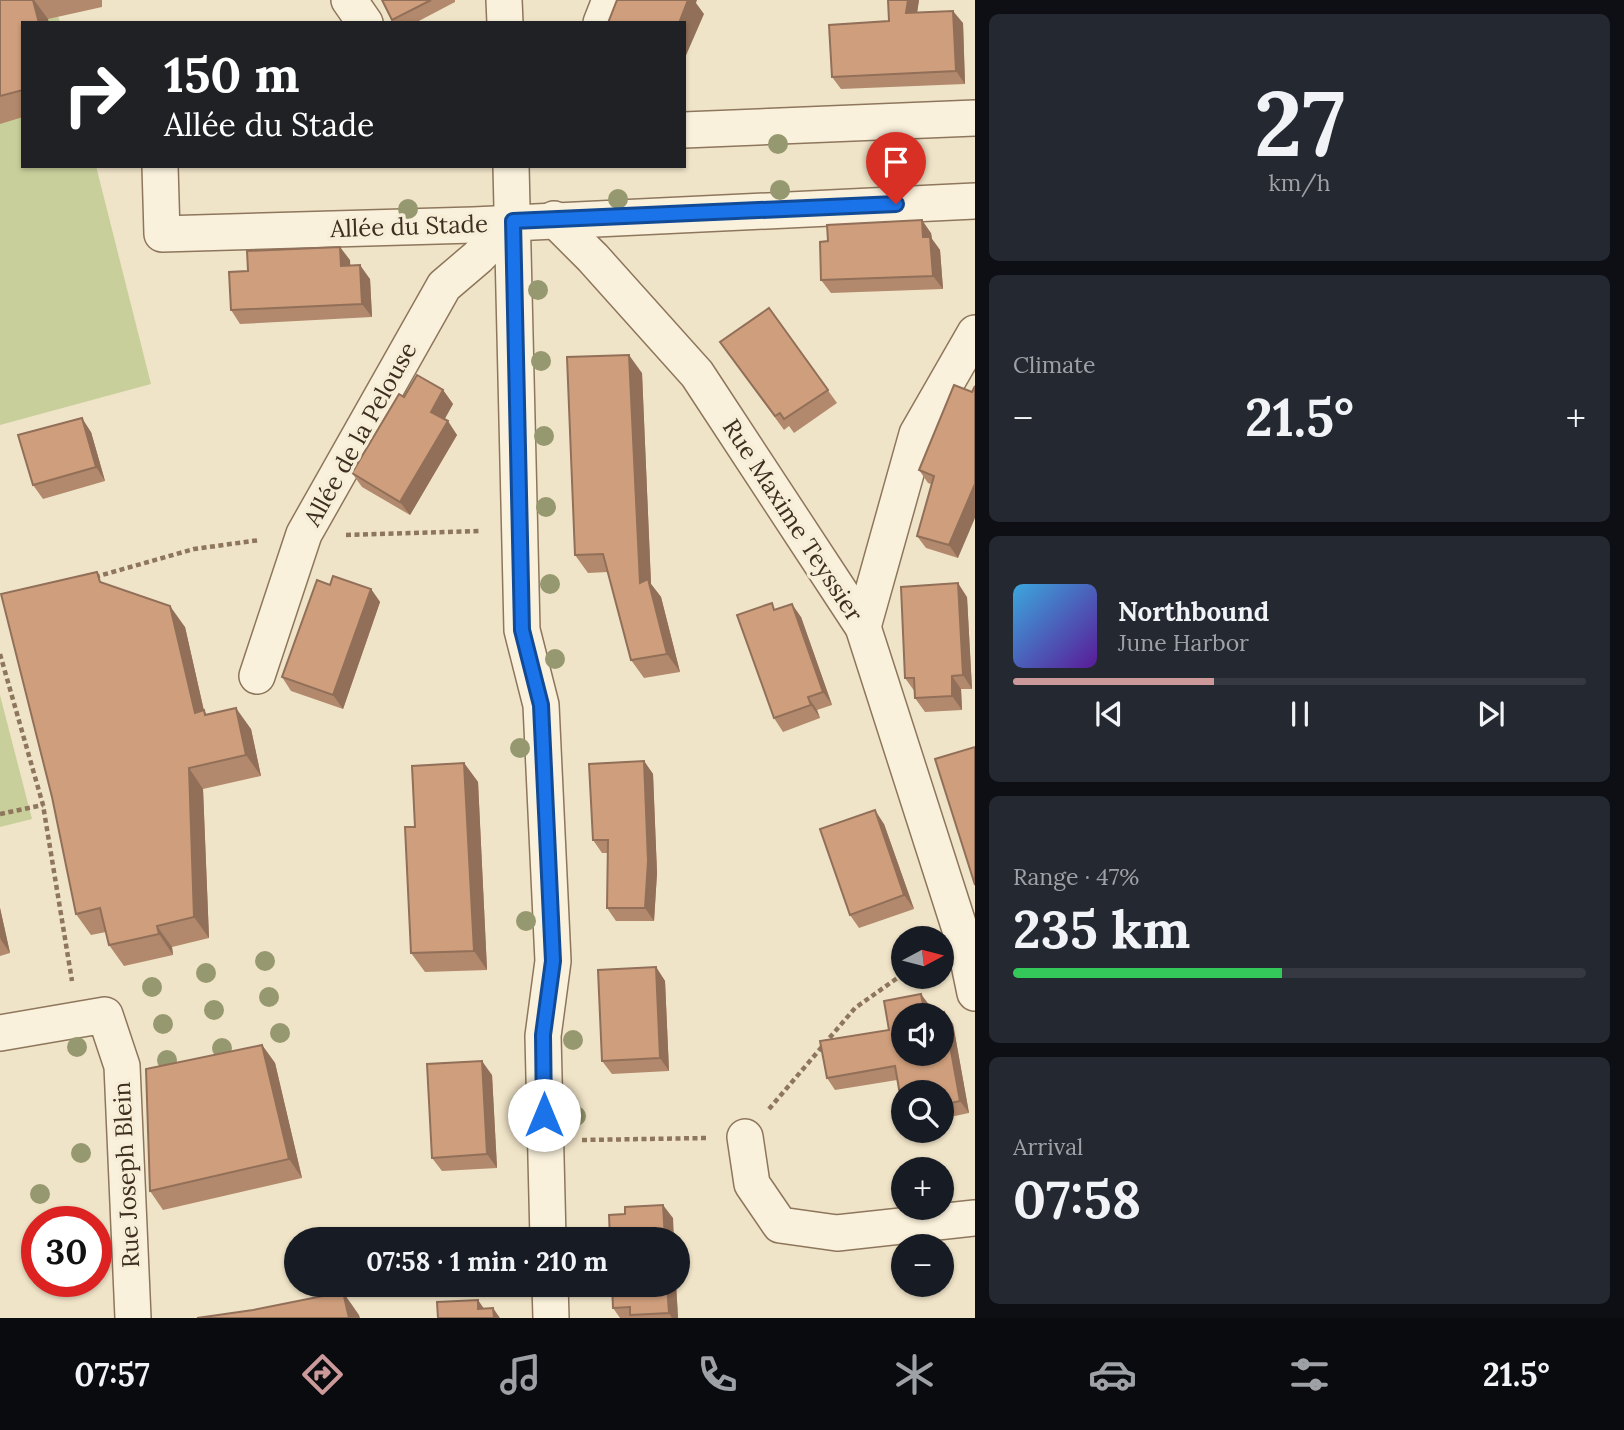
<!DOCTYPE html>
<meta charset="utf-8">
<style>
:root{--surface:#171b24;--page:#242831;--text:#f1f3f6;--muted:#9ea1a6;--line:#363941;--accent:#cc999b}
body{margin:0;font-family:Lora,serif;background:var(--page);color:var(--text);height:100vh;display:flex;flex-direction:column;font-size:26px;white-space:nowrap}
*{box-sizing:border-box;margin:0}
p{font-size:23px;color:var(--muted)}
.icon{flex:none;width:38px;height:38px;fill:none;stroke:currentColor;stroke-width:2;stroke-linecap:round;stroke-linejoin:round}
.map{position:relative;flex:1;overflow:hidden}
.details{display:flex;flex-direction:column;gap:14px;padding:14px;background:#0d0f14;width:649px}
.details>*{flex:none}
.guide{position:absolute;left:21px;top:21px;width:665px;height:147px;border-radius:0px;box-shadow:0 2px 5px #0004;background:#202124;color:#fff;overflow:hidden}
.needle{width:46px;rotate:83deg}
.fabs{position:absolute;left:891px;top:926px;display:grid;gap:14px}
.fabs a{display:grid;place-items:center;width:63px;height:63px;border-radius:50%;background:var(--surface);box-shadow:0 2px 5px #0004;font-size:35px}
.speed{position:absolute;left:21px;top:1206px;display:flex;gap:14px;font-size:35px;font-weight:700;text-align:center}
.speed>*{display:grid;place-content:center;width:91px;height:91px;border-radius:50%;background:var(--surface);box-shadow:0 2px 5px #0004;line-height:1}
.speed .limit{border:10px solid #d22;background:#fff;color:#111}
.pin{position:absolute;display:grid;place-items:center;width:60px;height:60px;color:#fff;margin:-72px -30px;border-radius:50% 50% 50% 0;rotate:-45deg;box-shadow:0 0 7px #0007}
.pin .icon{rotate:45deg}
.me{position:absolute;width:77px;margin:-38px;rotate:0deg;stroke-linejoin:round;filter:drop-shadow(0 0 5px #0008)}
.turn{display:flex;align-items:center;gap:24px;height:147px;padding:0 28px;font-size:32px}
.turn .icon{width:91px;height:91px;stroke-width:2.5}
.turn b{display:block;font-size:49px;line-height:60px}
.big{font-size:52px;font-weight:700;line-height:1.1}
.details .card{flex:1;display:flex;flex-direction:column;justify-content:center;gap:10px;min-width:0;padding:0 24px;border-radius:10px;background:var(--page)}
.details .dial{align-items:center;gap:0}
.dial b{font-size:91px;line-height:1}
.song{display:flex;align-items:center;gap:21px}
.cover{width:84px;height:84px;border-radius:10px;background:linear-gradient(135deg,hsl(200 70% 55%),hsl(270 70% 35%))}
.played{height:7px;border-radius:4px;background:linear-gradient(90deg,var(--accent) 35%,var(--line) 35%)}
.keys{display:flex;justify-content:space-around;direction:ltr}
.heat{display:flex;justify-content:space-between;align-items:center;font-size:38px;direction:ltr}
.charge{height:10px;border-radius:5px;background:linear-gradient(90deg,#34c759 47%,var(--line) 0)}
.trip{position:absolute;left:284px;top:1227px;width:406px;height:70px;border-radius:35px;background:var(--surface);box-shadow:0 2px 5px #0004;font-weight:700;line-height:70px;text-align:center}
.dock{display:flex;height:112px;justify-content:space-around;align-items:center;background:#090b0e;color:var(--muted)}
.dock .icon{width:49px;height:49px}
.dock .selected{color:var(--accent)}
.dock b{font-size:32px;color:var(--text)}
main{display:flex;flex:1;min-height:0}
.map>svg:first-child{display:block}
</style>
<main>
<div class="map">
<svg width="975" height="1318" viewBox="0 0 975 1318">
<rect width="100%" height="100%" fill="#f0e4c8"/>
<g fill="#c9cf9b">
<polygon points="0,0 54,0 60,23 23,23 23,166 96,166 151,384 0,425"/>
<polygon points="0,695 32,819 0,827"/>
</g>
<g fill="none" stroke-linecap="round" stroke-linejoin="round">
<g stroke="#8d765c" stroke-width="38">
<g id="street">
<polyline points="349,0 365,23"/>
<polyline points="504,0 505,23"/>
<polyline points="601,23 610,0"/>
<polyline points="684,130 975,118"/>
<polyline points="160,166 162,234 473,225 975,201"/>
<polyline points="511,166 522,630 541,705 553,961 543,1036 548,1239"/>
<polyline points="554,219 593,258 697,374 863,627 965,945 975,993"/>
<polyline points="863,627 917,434 975,333"/>
<polyline points="257,676 304,534 444,286 478,257 513,221"/>
<polyline points="0,1033 105,1015 122,1066 133,1318"/>
<polyline points="745,1137 752,1184 780,1225 837,1233 975,1218"/>
<polyline points="550,1284 551,1318"/>
</g>
</g>
<g stroke="#8d765c" stroke-width="4.5" stroke-dasharray="5 3.5" stroke-linecap="butt">
<polyline points="346,535 480,531"/>
<polyline points="95,577 194,549 260,540"/>
<polyline points="0,654 43,805 72,981"/>
<polyline points="0,814 43,805"/>
<polyline points="769,1109 855,1008 903,974"/>
<polyline points="582,1140 707,1138"/>
</g>
<use href="#street" stroke="#faf1dc" stroke-width="35"/>
</g>
<g fill="#96986f">
<circle cx="778" cy="144" r="10"/>
<circle cx="894" cy="184" r="10"/>
<circle cx="780" cy="190" r="10"/>
<circle cx="618" cy="199" r="10"/>
<circle cx="408" cy="209" r="10"/>
<circle cx="538" cy="290" r="10"/>
<circle cx="541" cy="361" r="10"/>
<circle cx="544" cy="436" r="10"/>
<circle cx="546" cy="507" r="10"/>
<circle cx="550" cy="584" r="10"/>
<circle cx="555" cy="659" r="10"/>
<circle cx="520" cy="748" r="10"/>
<circle cx="526" cy="921" r="10"/>
<circle cx="265" cy="961" r="10"/>
<circle cx="206" cy="973" r="10"/>
<circle cx="152" cy="987" r="10"/>
<circle cx="269" cy="997" r="10"/>
<circle cx="214" cy="1010" r="10"/>
<circle cx="163" cy="1024" r="10"/>
<circle cx="280" cy="1033" r="10"/>
<circle cx="573" cy="1040" r="10"/>
<circle cx="77" cy="1047" r="10"/>
<circle cx="222" cy="1048" r="10"/>
<circle cx="167" cy="1060" r="10"/>
<circle cx="576" cy="1116" r="10"/>
<circle cx="81" cy="1153" r="10"/>
<circle cx="40" cy="1194" r="10"/>
</g>
<g fill="#b2896c">
<polygon points="0,0 102,0 102,7 48,19 23,23 23,117 0,124"/>
<polygon points="382,0 455,0 455,2 415,23 393,23"/>
<polygon points="888,0 919,0 917,13 963,23 965,84 841,89 832,77 889,21"/>
<polygon points="931,233 932,239 940,250 943,289 831,293 821,280"/>
<polygon points="350,260 350,266 370,279 372,317 240,324 231,310 248,271"/>
<polygon points="769,308 837,403 794,433 789,426 784,430 720,342"/>
<polygon points="642,373 651,584 661,597 680,672 644,678 631,660 608,572 588,573 575,555"/>
<polygon points="954,385 958,558 926,548 917,536 931,484 928,483 919,470"/>
<polygon points="443,390 453,404 444,419 457,435 410,515 362,487 352,473 404,397"/>
<polygon points="91,432 105,481 43,499 33,485"/>
<polygon points="105,584 185,627 204,711 207,715 251,729 261,776 203,789 209,938 172,947 173,955 124,966 109,945 106,932 91,935 76,914"/>
<polygon points="330,585 371,589 380,602 343,709 291,691 282,677"/>
<polygon points="967,597 972,689 961,689 962,710 925,712 915,698 915,692 905,678"/>
<polygon points="776,609 801,617 832,705 817,710 820,718 783,732 774,718"/>
<polygon points="644,761 653,774 657,873 654,921 616,921 607,908 608,853 602,853 593,840"/>
<polygon points="464,763 478,782 487,970 425,972 411,953 415,827"/>
<polygon points="884,824 914,909 859,928 850,915"/>
<polygon points="0,908 10,953 0,956"/>
<polygon points="656,967 665,981 669,1071 612,1074 602,1061"/>
<polygon points="930,1006 931,1014 953,1024 969,1113 950,1117 946,1130 914,1136 910,1130 942,1130 942,1092 897,1080 835,1090 827,1078 889,1030"/>
<polygon points="262,1045 275,1063 302,1178 163,1210 150,1191"/>
<polygon points="492,1075 497,1168 442,1171 432,1158"/>
<polygon points="612,1284 676,1284 678,1318 620,1318 613,1308"/>
</g>
<g fill="#916f58">
<polygon points="33,0 34,0 48,19 49,23 39,23"/>
<polygon points="687,0 697,0 696,3 704,14 684,60 684,23 679,23"/>
<polygon points="908,0 919,0 915,26 906,13"/>
<polygon points="953,11 963,23 965,84 956,71"/>
<polygon points="922,220 931,233 932,239 940,250 943,289 933,276 923,237"/>
<polygon points="340,247 350,260 351,280 341,266"/>
<polygon points="360,265 370,279 372,317 362,304"/>
<polygon points="629,355 642,373 651,584 661,597 680,672 667,654 640,583"/>
<polygon points="443,390 453,404 441,426 431,412"/>
<polygon points="82,418 91,432 105,481 96,467"/>
<polygon points="448,421 457,435 410,515 400,502"/>
<polygon points="975,484 975,518 958,558 949,545"/>
<polygon points="958,583 967,597 972,689 963,675"/>
<polygon points="371,589 380,602 343,709 333,695"/>
<polygon points="792,604 801,617 832,705 823,692"/>
<polygon points="170,606 185,627 204,711 219,731 195,713"/>
<polygon points="952,676 961,689 962,710 952,696"/>
<polygon points="808,697 817,710 820,718 811,705"/>
<polygon points="236,708 251,729 261,776 246,755"/>
<polygon points="644,761 653,774 657,873 654,921 645,908"/>
<polygon points="464,763 478,782 487,970 474,951"/>
<polygon points="189,768 203,789 209,938 194,917"/>
<polygon points="875,810 884,824 914,909 904,895"/>
<polygon points="0,908 10,953 1,940 0,937"/>
<polygon points="157,926 172,947 173,955 159,934"/>
<polygon points="656,967 665,981 669,1071 660,1058"/>
<polygon points="921,994 930,1006 932,1015 925,1015"/>
<polygon points="944,1012 953,1024 969,1113 960,1101"/>
<polygon points="262,1045 275,1063 302,1178 289,1159"/>
<polygon points="482,1061 492,1075 497,1168 487,1154"/>
<polygon points="942,1106 950,1117 946,1130 942,1124"/>
<polygon points="663,1205 673,1218 674,1239 665,1239"/>
<polygon points="667,1284 676,1284 678,1318 672,1318 669,1313"/>
<polygon points="343,1292 359,1315 360,1318 349,1318"/>
<polygon points="478,1300 487,1313 478,1309"/>
<polygon points="493,1308 500,1318 494,1318"/>
</g>
<g fill="#cf9f7d" stroke="#916f58" stroke-width="2" fill-rule="evenodd">
<polygon points="0,0 33,0 39,23 23,23 23,90 0,96"/>
<polygon points="382,0 431,0 392,20"/>
<polygon points="617,0 688,0 679,23 608,23"/>
<polygon points="888,0 908,0 906,13 953,11 956,71 832,77 829,25 889,21"/>
<polygon points="922,220 923,237 930,237 933,276 821,280 820,242 828,241 827,225"/>
<polygon points="340,247 341,266 360,265 362,304 231,310 229,272 248,271 247,251"/>
<polygon points="769,308 828,390 784,419 780,413 775,416 720,342"/>
<polygon points="629,355 640,583 648,579 667,654 631,660 603,554 575,555 567,357"/>
<polygon points="417,375 443,390 431,412 448,421 400,502 352,473 399,394 404,397"/>
<polygon points="954,385 972,392 975,386 975,484 949,545 917,536 934,476 919,470"/>
<polygon points="82,418 96,467 33,485 18,435"/>
<polygon points="97,572 100,582 170,606 195,713 204,710 205,715 236,708 246,755 189,768 194,917 157,926 159,934 109,945 100,908 76,914 52,797 1,594"/>
<polygon points="333,576 371,589 333,695 282,677 317,580 330,585"/>
<polygon points="958,583 963,675 952,676 952,696 915,698 914,678 905,678 901,587"/>
<polygon points="772,603 774,610 792,604 823,692 808,697 811,705 774,718 737,615"/>
<polygon points="975,747 975,885 935,759"/>
<polygon points="644,761 648,861 645,908 607,908 608,840 593,840 589,764"/>
<polygon points="464,763 474,951 411,953 405,827 415,827 412,766"/>
<polygon points="875,810 904,895 850,915 820,829"/>
<polygon points="656,967 660,1058 602,1061 598,970"/>
<path d="M921,994L925,1015L944,1012L960,1101L942,1105V1092H903V1112L895,1066L827,1078L820,1041L889,1030L884,1001ZM903,1015H942V1054H903Z"/>
<polygon points="262,1045 289,1159 150,1191 146,1069"/>
<polygon points="482,1061 487,1154 432,1158 427,1064"/>
<polygon points="663,1205 665,1239 610,1239 609,1215 625,1214 625,1207"/>
<polygon points="612,1284 667,1284 669,1313 630,1315 630,1307 613,1308"/>
<polygon points="343,1292 349,1318 197,1318 253,1310"/>
<polygon points="478,1300 478,1309 493,1308 494,1318 438,1318 437,1302"/>
</g>
<g fill="none" stroke-linecap="round" stroke-linejoin="round">
<g stroke="#114b97" stroke-width="18">
<polyline id="route" points="544,1115 543,1035 553,961 541,705 522,630 513,221 896,204"/>
</g>
<use href="#route" stroke="#1a73e8" stroke-width="12"/>
</g>
<g text-anchor="middle" dominant-baseline="central" stroke-width="7" stroke-linejoin="round" paint-order="stroke">
<g font-size="24" fill="#3d2e20" stroke="#f7eed8">
<text transform="translate(409 226) rotate(-2)">Allée du Stade</text>
<text transform="translate(360 434) rotate(-61)">Allée de la Pelouse</text>
<text transform="translate(793 520) rotate(57)">Rue Maxime Teyssier</text>
<text transform="translate(126 1175) rotate(-93)">Rue Joseph Blein</text>
</g>
</g>
</svg>
<div class="fabs">
<a><svg class="needle" viewBox="-14 -14 28 28"><path d="M0-13l5 13h-10z" fill="#e53935"/><path d="M0 13l5-13h-10z" fill="#9ea1a6"/></svg></a>
<a><svg class="icon" aria-label="sound" viewBox="0 0 24 24"><path d="M4 9h4l5-4v14l-5-4H4zM17 9q2 3 0 6"/></svg></a>
<a><svg class="icon" aria-label="search" viewBox="0 0 24 24"><circle cx="10" cy="10" r="6"/><path d="M15 15l6 6"/></svg></a>
<a>+</a>
<a>−</a>
</div>
<div class="speed"><div class="limit">30</div></div>
<div class="pin" style="left:896px;top:204px;background:#d93025"><svg class="icon" aria-label="arrive" viewBox="0 0 24 24"><path d="M6 21V4h12l-3 4 3 4H6"/></svg></div>
<svg class="me" style="left:544px;top:1115px" viewBox="-20 -20 40 40"><circle r="19" fill="#fff"/><path d="M0-13L10 11 0 6-10 11z" fill="#1a73e8"/></svg>
<div class="trip">07:58 · 1 min · 210 m</div>
<div class="guide">
<div class="turn"><svg class="icon" aria-label="right" viewBox="0 0 24 24"><path d="M7 20v-9h11M14 6l5 5-5 5"/></svg><div><b>150 m</b>Allée du Stade</div></div>
</div>
</div>
<section class="details">
<div class="card dial"><b>27</b><p>km/h</p></div>
<div class="card"><p>Climate</p>
<div class="heat"><a>−</a><b class="big">21.5°</b><a>+</a></div>
</div>
<div class="card">
<div class="song"><i class="cover"></i><div><b>Northbound</b><p>June Harbor</p></div></div>
<div class="played"></div>
<div class="keys"><svg class="icon" aria-label="previous" viewBox="0 0 24 24"><path d="M18 5L8 12l10 7zM5 5v14"/></svg><svg class="icon" aria-label="pause" viewBox="0 0 24 24"><path d="M8 5v14M16 5v14"/></svg><svg class="icon" aria-label="next" viewBox="0 0 24 24"><path d="M6 5l10 7-10 7zM19 5v14"/></svg></div>
</div>
<div class="card"><p>Range · 47%</p><b class="big">235 km</b><div class="charge"></div></div>
<div class="card"><p>Arrival</p><b class="big">07:58</b></div>
</section>
</main>
<nav class="dock">
<b>07:57</b>
<svg class="icon selected" aria-label="directions" viewBox="0 0 24 24"><path d="M12 3l9 9-9 9-9-9zM9 14v-3h6M13 9l2 2-2 2"/></svg>
<svg class="icon" aria-label="music" viewBox="0 0 24 24"><path d="M9 18V5l10-2v13"/><circle cx="6" cy="18" r="3"/><circle cx="16" cy="16" r="3"/></svg>
<svg class="icon" aria-label="phone" viewBox="0 0 24 24"><path d="M5 4h4l2 5-3 2q2 4 5 5l2-3 5 2v4C11 20 4 13 5 4z"/></svg>
<svg class="icon" aria-label="climate" viewBox="0 0 24 24"><path d="M12 3v18M4 7l16 10M4 17L20 7"/></svg>
<svg class="icon" aria-label="car" viewBox="0 0 24 24"><path d="M5 17H2v-5l4-1 3-4h7l3 4 3 1v5h-3M9 17h6M6 11h13"/><circle cx="7" cy="17" r="2"/><circle cx="17" cy="17" r="2"/></svg>
<svg class="icon" aria-label="filters" viewBox="0 0 24 24"><path d="M4 7h16M4 17h16"/><circle cx="9" cy="7" r="2"/><circle cx="15" cy="17" r="2"/></svg>
<b>21.5°</b>
</nav>
